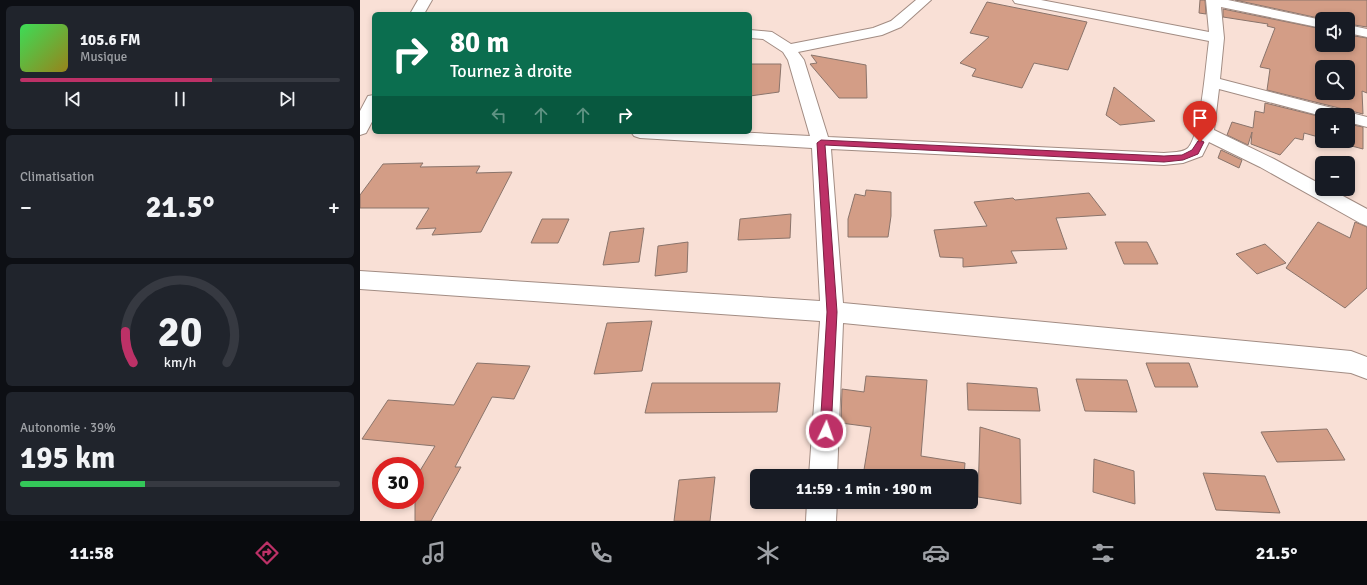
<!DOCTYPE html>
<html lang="fr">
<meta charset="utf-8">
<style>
:root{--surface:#171b24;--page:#20242c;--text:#f1f3f6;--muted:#9ea1a6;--line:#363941;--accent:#bd3167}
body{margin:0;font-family:Signika,sans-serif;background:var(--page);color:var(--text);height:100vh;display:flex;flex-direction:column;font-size:15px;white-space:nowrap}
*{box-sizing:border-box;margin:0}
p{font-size:13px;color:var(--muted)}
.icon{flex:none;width:22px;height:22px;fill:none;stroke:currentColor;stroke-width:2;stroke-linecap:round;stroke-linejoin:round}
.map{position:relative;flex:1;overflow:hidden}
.side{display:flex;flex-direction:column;gap:6px;padding:6px;background:#0d0f14;width:360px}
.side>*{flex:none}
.guide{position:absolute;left:12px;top:12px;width:380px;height:122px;border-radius:6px;box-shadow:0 2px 6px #0003;background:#0b6e4f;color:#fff;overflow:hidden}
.fabs{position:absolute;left:955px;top:12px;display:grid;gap:8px}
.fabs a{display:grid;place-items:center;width:40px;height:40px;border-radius:6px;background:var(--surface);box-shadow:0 2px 6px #0003;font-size:20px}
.speed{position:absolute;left:12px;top:457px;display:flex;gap:8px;font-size:20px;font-weight:700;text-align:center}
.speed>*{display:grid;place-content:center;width:52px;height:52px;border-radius:50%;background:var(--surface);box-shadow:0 2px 6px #0003;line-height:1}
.speed .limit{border:6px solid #d22;background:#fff;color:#111}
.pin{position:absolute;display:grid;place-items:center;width:34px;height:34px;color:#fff;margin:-41px -17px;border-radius:50% 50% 50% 0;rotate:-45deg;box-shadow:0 0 4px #0007}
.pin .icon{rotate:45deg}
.me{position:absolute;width:44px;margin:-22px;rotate:3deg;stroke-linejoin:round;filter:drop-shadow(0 0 3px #0008)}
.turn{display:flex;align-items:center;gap:14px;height:84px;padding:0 12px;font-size:18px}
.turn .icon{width:52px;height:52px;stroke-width:2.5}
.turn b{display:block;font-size:28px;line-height:34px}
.lanes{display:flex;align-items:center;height:38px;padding:0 12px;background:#0003;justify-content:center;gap:20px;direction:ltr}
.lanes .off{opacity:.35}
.big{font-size:30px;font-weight:800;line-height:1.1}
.side .card{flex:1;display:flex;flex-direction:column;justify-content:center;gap:6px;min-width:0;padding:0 14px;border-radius:6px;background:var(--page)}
.side .dial{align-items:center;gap:0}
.dial svg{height:104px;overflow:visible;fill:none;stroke:var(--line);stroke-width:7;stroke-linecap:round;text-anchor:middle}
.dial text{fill:var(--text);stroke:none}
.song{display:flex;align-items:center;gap:12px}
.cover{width:48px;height:48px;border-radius:6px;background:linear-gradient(135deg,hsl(130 70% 55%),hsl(50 70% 35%))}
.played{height:4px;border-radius:2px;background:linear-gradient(90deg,var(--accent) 60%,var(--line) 60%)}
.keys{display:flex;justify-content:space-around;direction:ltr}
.heat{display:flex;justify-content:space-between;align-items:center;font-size:22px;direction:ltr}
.charge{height:6px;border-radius:3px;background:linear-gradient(90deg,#34c759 39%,var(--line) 0)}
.trip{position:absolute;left:390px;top:469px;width:228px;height:40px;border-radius:6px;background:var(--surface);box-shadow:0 2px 6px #0003;font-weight:800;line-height:40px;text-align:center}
.dock{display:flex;height:64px;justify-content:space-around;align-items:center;background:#090b0e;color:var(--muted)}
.dock .icon{width:28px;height:28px}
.dock .selected{color:var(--accent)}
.dock b{font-size:18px;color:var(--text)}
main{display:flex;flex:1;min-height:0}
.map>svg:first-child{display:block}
</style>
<main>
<section class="side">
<div class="card">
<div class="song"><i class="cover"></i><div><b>105.6 FM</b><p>Musique</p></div></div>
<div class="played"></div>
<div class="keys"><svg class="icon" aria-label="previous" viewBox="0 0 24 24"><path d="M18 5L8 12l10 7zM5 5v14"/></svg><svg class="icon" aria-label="pause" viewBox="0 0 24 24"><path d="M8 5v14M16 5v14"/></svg><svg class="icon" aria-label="next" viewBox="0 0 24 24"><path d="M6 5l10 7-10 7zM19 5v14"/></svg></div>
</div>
<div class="card"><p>Climatisation</p>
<div class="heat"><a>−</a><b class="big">21.5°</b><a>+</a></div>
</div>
<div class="card dial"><svg viewBox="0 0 100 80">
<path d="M14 69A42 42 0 1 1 86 69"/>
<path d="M14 69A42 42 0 0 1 8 45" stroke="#bd3167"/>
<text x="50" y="56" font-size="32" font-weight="700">20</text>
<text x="50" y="72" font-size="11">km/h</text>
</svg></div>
<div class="card"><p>Autonomie · 39%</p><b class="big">195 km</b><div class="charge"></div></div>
</section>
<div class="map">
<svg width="1007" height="521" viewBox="0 0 1007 521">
<rect width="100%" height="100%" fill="#f9e0d6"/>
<g fill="#d39d86" stroke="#8a746b" fill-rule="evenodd">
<polygon points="840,0 845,0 846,14 839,13"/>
<polygon points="875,0 1007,0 1007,27 988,24 988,19 963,19"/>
<polygon points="627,2 727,22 708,70 674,63 662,88 612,76 616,69 600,63 629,37 610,33"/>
<path d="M863,9L962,29V45H988V35L1007,38V93L1002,91L1003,114L907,90L910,69L900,67L915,28L907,26L908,24L863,17ZM962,67H988V93H962Z"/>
<polygon points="451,55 506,65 507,98 479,98 450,64 457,63"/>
<polygon points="390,64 421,64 419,92 390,96"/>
<polygon points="754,87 795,121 760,125 746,115"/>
<polygon points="905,103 962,117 962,138 944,133 943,140 935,138 920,155 891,144 892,132 888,145 867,135 872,122 893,128 895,111 904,113"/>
<polygon points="988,124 1003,127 1003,149 973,141 988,141"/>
<polygon points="861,150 882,160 879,168 858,158"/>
<polygon points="63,163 60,167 120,166 116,173 152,172 121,232 72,235 76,228 56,229 69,208 0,208 0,195 23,164"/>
<polygon points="506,190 531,192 531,216 528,237 488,237 488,219 495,194 505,196"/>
<polygon points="729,193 746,215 696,218 707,249 651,251 657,263 603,267 603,258 580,257 574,230 627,226 614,202 653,198 655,200"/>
<polygon points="431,214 430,238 378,240 380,219"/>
<polygon points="182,219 209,219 198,243 171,243"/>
<polygon points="958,222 990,238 995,222 1007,227 1007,288 985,308 926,268"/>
<polygon points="284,228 279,262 243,265 250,232"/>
<polygon points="328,242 327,272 295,276 298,246"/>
<polygon points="755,242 787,242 798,264 764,264"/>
<polygon points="905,244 926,263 897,274 876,254"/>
<polygon points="292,321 282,371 234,374 247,323"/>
<polygon points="117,363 170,366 154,399 132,397 95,467 101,467 71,521 55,521 55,479 75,446 2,439 28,400 94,405"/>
<polygon points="786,363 829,363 838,387 795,387"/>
<polygon points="506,376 567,380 561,456 605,463 604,476 503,476 511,427 481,423 482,389 504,392"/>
<polygon points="716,379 767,380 777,412 725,411"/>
<polygon points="292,383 420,383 417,412 285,413"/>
<polygon points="607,383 677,388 680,411 608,410"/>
<polygon points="620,427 660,439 661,504 618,497"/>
<polygon points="967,429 985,460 917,462 901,432"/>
<polygon points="734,459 774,471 775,504 733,492"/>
<polygon points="843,473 905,476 920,513 856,510"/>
<polygon points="355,477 350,521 314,521 319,480"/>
</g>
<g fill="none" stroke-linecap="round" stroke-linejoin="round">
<g stroke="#a28c83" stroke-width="2">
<g id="minor">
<polygon points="58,0 72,0 64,14 50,14"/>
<path d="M556,0H571L541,27L522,35L438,52L444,60L468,137L804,153C811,152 823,153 828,148C841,135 846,62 849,41L660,4L655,3L653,0H681L849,32L846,0H868L962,20V28L861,7L864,38L860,79L1007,117V127L988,122V115L962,116L859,89L854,130L914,159L962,185V189H970L1007,209V226L1000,223L900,167L849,142L842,156L823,163L804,165L471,149L483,303L991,351L1007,357V379L991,373L483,323L477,476H449L460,321L0,289V271L460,301L452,148L280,138L274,136L271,132H375L450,136L428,60L423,52L403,39L390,38V30L412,32L431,44L513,28L531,21Z"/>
<polygon points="988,25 1007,29 1007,37 988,33"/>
<polygon points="14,95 14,118 6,133 0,135 0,111 8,96"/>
<polygon points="447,502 477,502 476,521 446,521"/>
</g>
</g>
<use href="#minor" fill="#fff" fill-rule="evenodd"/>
</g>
<polygon fill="#bd3167" stroke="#7b2043" points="461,140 804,156 822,155 832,150 838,141 840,140 844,142 838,154 823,160 804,162 465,145 477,312 471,431 470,435 466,437 462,435 460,431 467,312 457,143"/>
</svg>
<div class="fabs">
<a><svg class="icon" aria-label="sound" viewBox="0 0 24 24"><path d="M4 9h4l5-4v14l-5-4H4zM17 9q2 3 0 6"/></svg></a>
<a><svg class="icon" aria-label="search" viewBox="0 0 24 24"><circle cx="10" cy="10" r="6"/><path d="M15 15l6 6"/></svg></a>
<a>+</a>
<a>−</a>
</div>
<div class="speed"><div class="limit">30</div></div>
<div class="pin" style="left:840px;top:142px;background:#d93025"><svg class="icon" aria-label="arrive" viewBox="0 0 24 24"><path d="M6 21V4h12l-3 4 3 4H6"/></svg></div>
<svg class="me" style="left:466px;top:431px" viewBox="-20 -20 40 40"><circle r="17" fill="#bd3167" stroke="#fff" stroke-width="3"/><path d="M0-11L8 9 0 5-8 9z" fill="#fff"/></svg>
<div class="trip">11:59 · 1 min · 190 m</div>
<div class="guide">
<div class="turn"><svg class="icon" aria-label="right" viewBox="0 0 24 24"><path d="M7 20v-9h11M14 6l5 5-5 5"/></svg><div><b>80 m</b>Tournez à droite</div></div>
<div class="lanes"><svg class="icon off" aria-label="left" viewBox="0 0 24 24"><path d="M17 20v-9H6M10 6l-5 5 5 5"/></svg><svg class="icon off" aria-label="ahead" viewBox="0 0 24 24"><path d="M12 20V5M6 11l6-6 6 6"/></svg><svg class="icon off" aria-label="ahead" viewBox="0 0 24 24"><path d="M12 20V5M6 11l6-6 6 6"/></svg><svg class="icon" aria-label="right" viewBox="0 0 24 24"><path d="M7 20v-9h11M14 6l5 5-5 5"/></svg></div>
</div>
</div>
</main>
<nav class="dock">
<b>11:58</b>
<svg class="icon selected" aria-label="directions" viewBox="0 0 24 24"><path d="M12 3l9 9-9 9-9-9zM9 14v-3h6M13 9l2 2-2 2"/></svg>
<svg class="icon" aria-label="music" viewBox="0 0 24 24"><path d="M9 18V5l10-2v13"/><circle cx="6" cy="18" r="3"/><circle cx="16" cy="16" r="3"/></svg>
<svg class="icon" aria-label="phone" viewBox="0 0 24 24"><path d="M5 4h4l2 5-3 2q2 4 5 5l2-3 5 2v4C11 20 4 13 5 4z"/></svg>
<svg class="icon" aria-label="climate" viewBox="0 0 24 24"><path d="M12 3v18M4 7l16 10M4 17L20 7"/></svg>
<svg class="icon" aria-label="car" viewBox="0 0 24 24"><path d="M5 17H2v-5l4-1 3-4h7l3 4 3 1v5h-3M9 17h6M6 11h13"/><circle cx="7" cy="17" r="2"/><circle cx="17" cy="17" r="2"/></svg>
<svg class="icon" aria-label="filters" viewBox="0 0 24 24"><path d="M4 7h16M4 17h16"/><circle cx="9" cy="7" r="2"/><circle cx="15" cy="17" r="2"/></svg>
<b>21.5°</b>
</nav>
